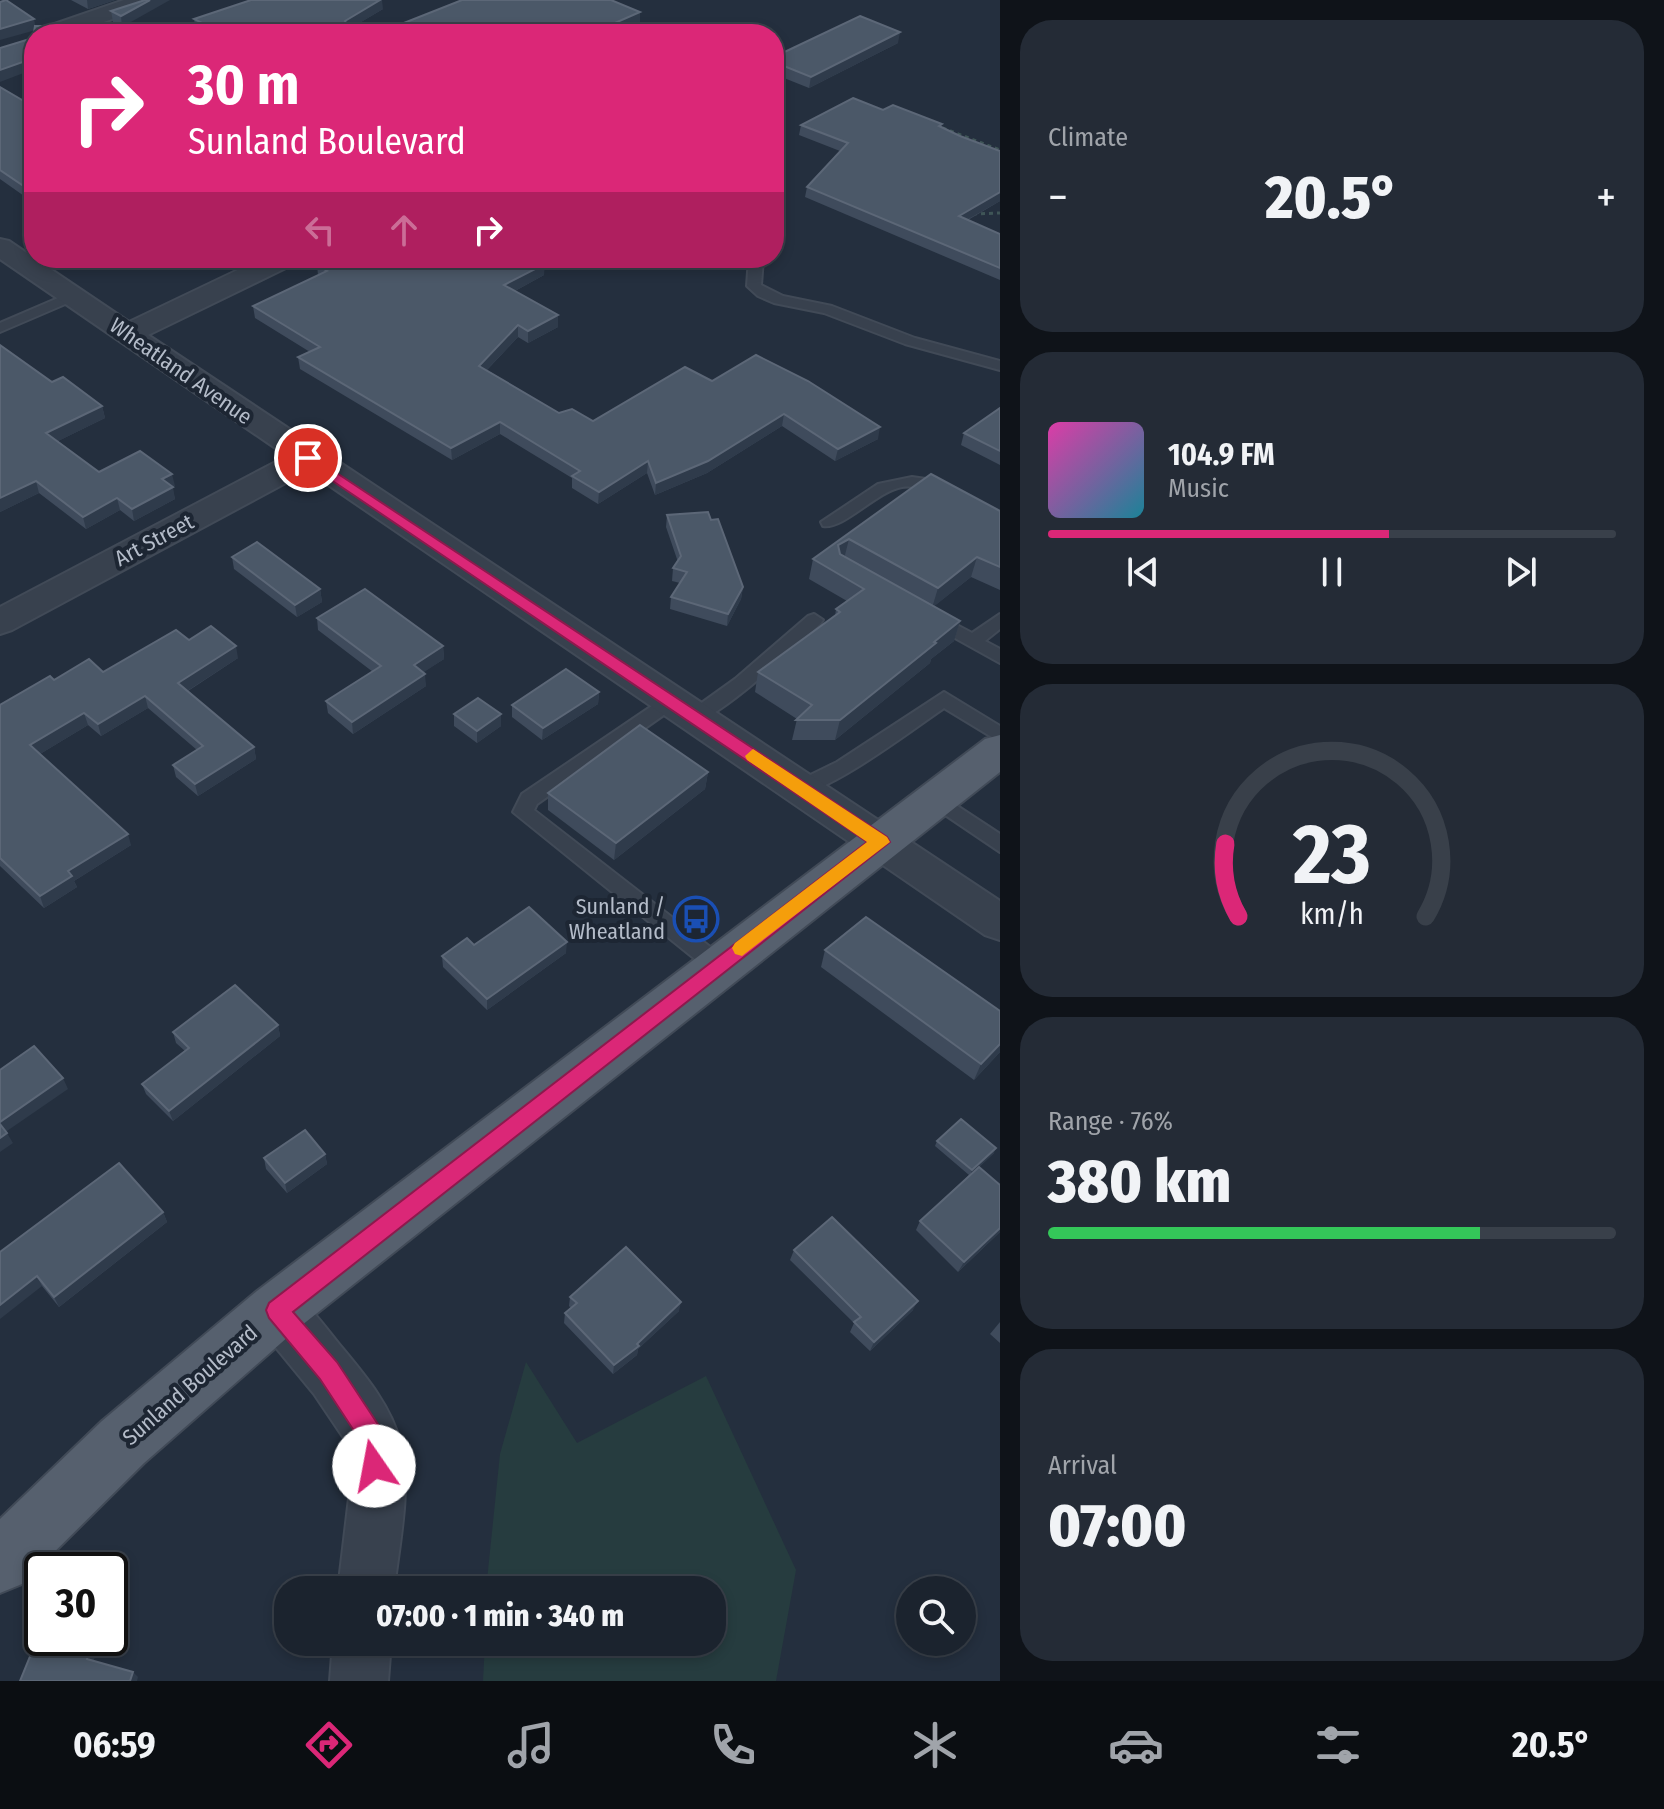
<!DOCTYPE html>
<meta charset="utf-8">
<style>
:root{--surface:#1b232e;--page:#242b36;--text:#f1f3f6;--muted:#a0a4aa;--line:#39404a;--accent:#db2777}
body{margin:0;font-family:"Fira Sans Condensed",sans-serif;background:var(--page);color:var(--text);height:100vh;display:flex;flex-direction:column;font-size:30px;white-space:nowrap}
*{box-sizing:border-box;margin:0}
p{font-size:26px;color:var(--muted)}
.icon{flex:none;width:44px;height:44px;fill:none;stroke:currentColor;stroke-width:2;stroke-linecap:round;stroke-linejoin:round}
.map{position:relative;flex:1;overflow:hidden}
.panel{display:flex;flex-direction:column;gap:20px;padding:20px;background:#0f1319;width:664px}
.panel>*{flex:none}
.top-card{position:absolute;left:24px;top:24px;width:760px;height:244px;border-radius:32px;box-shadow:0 4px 12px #0003,0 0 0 2px var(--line);background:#db2777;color:#fff;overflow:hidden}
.tools{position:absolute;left:896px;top:1576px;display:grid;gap:16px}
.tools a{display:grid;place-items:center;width:80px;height:80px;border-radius:50%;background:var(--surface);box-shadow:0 4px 12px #0003,0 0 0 2px var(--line);font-size:40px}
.speed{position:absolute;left:24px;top:1552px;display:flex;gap:16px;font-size:40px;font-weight:700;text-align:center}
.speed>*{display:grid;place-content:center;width:104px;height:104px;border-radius:50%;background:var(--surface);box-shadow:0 4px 12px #0003,0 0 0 2px var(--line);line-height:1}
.speed .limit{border:4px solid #111;border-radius:12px;background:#fff;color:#111}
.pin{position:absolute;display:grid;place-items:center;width:68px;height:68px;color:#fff;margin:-34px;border:4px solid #fff;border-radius:50%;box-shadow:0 2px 8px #0007}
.me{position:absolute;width:88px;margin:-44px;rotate:348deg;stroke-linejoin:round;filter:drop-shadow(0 0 6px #0008)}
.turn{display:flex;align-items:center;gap:28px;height:168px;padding:0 32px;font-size:36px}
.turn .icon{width:104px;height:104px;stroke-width:2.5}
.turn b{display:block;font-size:56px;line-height:68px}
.lanes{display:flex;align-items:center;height:76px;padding:0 32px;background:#0003;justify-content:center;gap:40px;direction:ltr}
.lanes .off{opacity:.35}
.big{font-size:60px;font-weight:800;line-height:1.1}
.panel .tile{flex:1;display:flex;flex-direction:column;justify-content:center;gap:12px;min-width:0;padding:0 28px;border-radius:32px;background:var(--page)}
.panel .dial{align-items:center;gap:0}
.dial svg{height:208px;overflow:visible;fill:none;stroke:var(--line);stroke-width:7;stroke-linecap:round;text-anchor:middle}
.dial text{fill:var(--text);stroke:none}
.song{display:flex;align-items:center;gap:24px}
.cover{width:96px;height:96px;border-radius:12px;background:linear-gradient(135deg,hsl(320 70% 55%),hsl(190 70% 35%))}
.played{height:8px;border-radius:4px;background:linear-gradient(90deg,var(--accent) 60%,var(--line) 60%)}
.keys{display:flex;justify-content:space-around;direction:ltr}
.heat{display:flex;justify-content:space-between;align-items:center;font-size:44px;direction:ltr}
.charge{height:12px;border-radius:6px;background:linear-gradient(90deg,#34c759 76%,var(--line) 0)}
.trip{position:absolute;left:274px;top:1576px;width:452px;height:80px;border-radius:32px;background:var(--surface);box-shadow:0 4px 12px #0003,0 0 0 2px var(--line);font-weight:800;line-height:80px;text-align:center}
.dock{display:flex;height:128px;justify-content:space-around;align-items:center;background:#0b0e12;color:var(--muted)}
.dock .icon{width:56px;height:56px}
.dock .current{color:var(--accent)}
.dock b{font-size:36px;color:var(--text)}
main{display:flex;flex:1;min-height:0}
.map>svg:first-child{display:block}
</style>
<main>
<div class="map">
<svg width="1000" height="1681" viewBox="0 0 1000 1681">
<rect width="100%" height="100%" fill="#242f3e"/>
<polygon fill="#263c3f" points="526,1362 577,1443 706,1376 796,1570 776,1681 483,1681 485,1642 712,1642 712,1590 486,1590 500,1454"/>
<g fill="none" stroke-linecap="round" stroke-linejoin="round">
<g stroke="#414a57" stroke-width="4">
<g id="service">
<polygon points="749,258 763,258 761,285 783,296 832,306 915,338 1000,361 1000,370 905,344 824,313 774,303 758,296 747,286"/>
<polygon points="72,292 77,293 77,299 0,332 0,323"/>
<path d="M912,477L933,480L953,490L945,495C930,491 917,485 902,487C877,491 843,530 823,526L821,522L878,484Z"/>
<polygon points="934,613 972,633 1000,614 1000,629 985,641 1000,649 1000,663 928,623 925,619"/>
<path d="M814,614L823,620L820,624C800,642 711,728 689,722L687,717L689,712L735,679L808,616Z"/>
<path d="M944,692L1000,726V742L944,708C919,725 819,801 794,793L791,788L794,783L837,762Z"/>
<polygon points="671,693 680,700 678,705 537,804 534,810 727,960 730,966 727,972 719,975 711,972 513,812 522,794"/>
<polygon points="936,792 1000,834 1000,852 929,804 926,799 929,794"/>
</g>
</g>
<g stroke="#414a57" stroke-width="4">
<g id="minor">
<polygon points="124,0 156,0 153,5 69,34 37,34 40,29"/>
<polygon points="0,239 9,241 129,322 263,258 298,258 294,264 148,335 1000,901 1000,940 985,935 308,471 12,630 0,634 0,607 287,456 0,259"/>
<path d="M277,1286C304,1296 321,1322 339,1344C363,1373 391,1405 400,1442C412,1489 399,1543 394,1590H338L349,1498L347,1443L314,1394L259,1327L252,1310L259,1293Z"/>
<polygon points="333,1642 391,1642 388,1681 330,1681"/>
</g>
</g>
<g stroke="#414a57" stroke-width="4">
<polygon id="primary" points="1000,735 1000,772 297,1329 144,1463 22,1584 0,1593 0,1519 102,1421 257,1291 985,739"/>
</g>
<g stroke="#3f5557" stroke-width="3" stroke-dasharray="4 4" stroke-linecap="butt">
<polyline points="935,125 1000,150"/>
<polyline points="973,214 1000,213"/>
</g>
<use href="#service" fill="#38414e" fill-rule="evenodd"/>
<use href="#minor" fill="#38414e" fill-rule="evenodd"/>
<use href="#primary" fill="#56606e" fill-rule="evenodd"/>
</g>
<g fill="#3f4b5c">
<polygon points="71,0 115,0 88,9"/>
<polygon points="145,0 122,27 113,22 111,11"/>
<polygon points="383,9 349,29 352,34 204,34 196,30 194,19"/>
<polygon points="898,43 809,88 774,74 774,57"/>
<polygon points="0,87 34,107 34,203 0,179"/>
<polygon points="883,110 942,124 941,127 960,136 1000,151 1000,201 968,220 1000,234 1000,280 805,197 807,187 840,151 799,135 801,125"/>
<polygon points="333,258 543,258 538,260 544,275 515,291 558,315 558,327 528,343 518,337 487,370 559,413 593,421 712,381 878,439 835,461 782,426 707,473 655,495 647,473 598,504 572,488 572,478 500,434 452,460 300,369 298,357 310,352 255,318 253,306 318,275 317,265"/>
<polygon points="0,345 52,382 102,406 105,418 58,441 99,472 175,486 172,487 175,499 134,521 120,510 86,529 39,493 0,512"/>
<polygon points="1000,408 1000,465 961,445 964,433"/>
<polygon points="931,474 1000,511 1000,590 971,577 934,606 960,621 954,641 931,659 930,663 835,740 792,740 797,719 755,692 758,672 835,616 836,609 847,601 809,579 813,559"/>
<polygon points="667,515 711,520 743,587 741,599 727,626 670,609 671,597 680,583 672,581 673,568 678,562 666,527"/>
<polygon points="232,557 320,589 322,602 297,617 234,569"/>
<polygon points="317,618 443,646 444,659 423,672 426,686 353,734 328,713 326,701 373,672 318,630"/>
<polygon points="189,640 238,658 188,691 254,747 256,759 198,796 176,777 173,765 197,750 148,708 101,736 88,725 40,754 131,845 74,881 77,887 44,908 0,866 0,705 54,680 103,672"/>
<polygon points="599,692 598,704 542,740 512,717 512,705"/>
<polygon points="454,714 501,726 477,743 454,726"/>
<polygon points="708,772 705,789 614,860 548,810 548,793"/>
<polygon points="474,945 566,953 487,1010 443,967 442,956"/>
<polygon points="825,950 1000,1011 1000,1052 974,1080 821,967"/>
<polygon points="278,1025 280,1036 173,1121 146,1094 142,1084 185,1051 176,1043 173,1032"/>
<polygon points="937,1141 994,1153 979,1167 1000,1232 958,1272 916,1230 920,1221 969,1175 935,1146"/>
<polygon points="325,1154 327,1164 287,1193 266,1169 264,1158"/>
<polygon points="163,1212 167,1222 59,1307 42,1286 0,1252"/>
<polygon points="794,1250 913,1310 870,1351 850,1332 854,1323 790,1260"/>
<polygon points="570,1297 679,1311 638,1349 637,1355 613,1374 564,1323 565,1313 571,1308 569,1306"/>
<polygon points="1000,1322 1000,1343 990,1334"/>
</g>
<g fill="#2f3b4b">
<polygon points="87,0 115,0 88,9"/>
<polygon points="150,0 170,0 122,27 121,16"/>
<polygon points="380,0 382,0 383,9 346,31 345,21"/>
<polygon points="640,12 640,22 613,34 590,34"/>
<polygon points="34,19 36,30 0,40 0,29"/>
<polygon points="900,32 898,43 809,88 811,77"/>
<polygon points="34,58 34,69 0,82 0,70"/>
<polygon points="1000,192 1000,201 956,226 959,216"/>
<polygon points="545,264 544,275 504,297 504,285"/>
<polygon points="558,315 558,327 528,343 528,331"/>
<polygon points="518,325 518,337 479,378 479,366"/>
<polygon points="102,406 105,418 50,445 46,433"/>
<polygon points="784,414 782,426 707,473 655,495 656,483"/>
<polygon points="500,422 500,434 452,460 451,448"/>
<polygon points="880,427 878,439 835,461 838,449"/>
<polygon points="648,461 647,473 598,504 599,492"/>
<polygon points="172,474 175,486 168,490 173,487 175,499 134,521 132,509 162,479"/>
<polygon points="36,481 39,493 0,512 0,498"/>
<polygon points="117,498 120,510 86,529 83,517"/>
<polygon points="849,539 844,559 833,566 838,545"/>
<polygon points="977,557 971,577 932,608 938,588"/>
<polygon points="743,587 741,599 727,626 728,614"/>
<polygon points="320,589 322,602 297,617 295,605"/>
<polygon points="960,621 954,641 931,659 930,663 835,740 840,720"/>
<polygon points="236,646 238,658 181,695 178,683"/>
<polygon points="443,646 444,659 415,678 414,665"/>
<polygon points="425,674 426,686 353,734 352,722"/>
<polygon points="599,692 598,704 542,740 543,728"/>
<polygon points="145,696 148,708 101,736 98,724"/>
<polygon points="84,713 88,725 35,757 30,745"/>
<polygon points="501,714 501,726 477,743 477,731"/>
<polygon points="254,747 256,759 198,796 195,784"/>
<polygon points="708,772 705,789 614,860 616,843"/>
<polygon points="128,834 131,845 74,881 77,887 44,908 40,896 68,871"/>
<polygon points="567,942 566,953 487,1010 487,999"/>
<polygon points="278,1025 280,1036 173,1121 169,1111"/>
<polygon points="1000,1044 1000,1052 974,1080 981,1064"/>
<polygon points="63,1078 68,1089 4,1133 0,1125 0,1122"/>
<polygon points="7,1133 13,1143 0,1152 0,1138"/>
<polygon points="996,1148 994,1153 970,1176 972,1170"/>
<polygon points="325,1154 327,1164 287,1193 285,1183"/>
<polygon points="163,1212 167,1222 59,1307 54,1297"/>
<polygon points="1000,1228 1000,1232 958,1272 964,1262"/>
<polygon points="37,1276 42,1286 0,1319 0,1305"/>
<polygon points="918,1301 913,1310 870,1351 874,1342"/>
<polygon points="681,1302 679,1311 638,1349 637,1355 613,1374 614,1365"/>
<polygon points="94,1638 102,1638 92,1665 87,1659"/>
<polygon points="133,1672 138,1677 137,1681 130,1681"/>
</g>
<g fill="#4b5868" stroke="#5c6777" stroke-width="2">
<polygon points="6,0 34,19 0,29 0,2"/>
<polygon points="145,0 150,0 121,16 111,11"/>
<polygon points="251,0 380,0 345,21 352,34 325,34 321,33 317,34 224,34 194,19"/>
<polygon points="462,0 611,0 640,12 590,34 376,34"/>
<polygon points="860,16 900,32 811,77 774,62 774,57"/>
<polygon points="35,26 45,26 57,34 34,34 34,58 0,70 0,48 33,38"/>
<polygon points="0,87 34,107 34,193 0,170"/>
<polygon points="853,98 883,110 893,105 942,124 939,126 960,136 1000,151 1000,192 959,216 1000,234 1000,268 807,187 848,143 801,125"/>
<polygon points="333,258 534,258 545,264 504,285 558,315 528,331 518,325 479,366 559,413 572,409 593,421 685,367 712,381 756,355 808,381 880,427 838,449 784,414 708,461 656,483 648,461 599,492 572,476 580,471 500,422 451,448 298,357 320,347 253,306 327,271 317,265"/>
<polygon points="0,345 52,382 63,377 102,406 46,433 99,472 140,451 172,474 162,479 173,487 132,509 117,498 83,517 36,481 0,498"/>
<polygon points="1000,408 1000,451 964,433"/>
<polygon points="931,474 1000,511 1000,567 977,557 938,588 849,539 838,545 840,554 960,621 934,642 936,643 840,720 796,720 812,705 758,672 840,612 836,609 864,589 813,559"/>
<polygon points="708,512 711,520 718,519 743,587 728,614 671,597 687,572 673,568 681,556 667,515"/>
<polygon points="257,542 320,589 295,605 232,557"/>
<polygon points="365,589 443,646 414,665 425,674 352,722 326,701 381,666 317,618"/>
<polygon points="211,626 236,646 178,683 254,747 195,784 173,765 203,746 145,696 98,724 84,713 30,745 128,834 68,871 72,876 40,896 0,858 0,705 50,676 54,680 89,659 103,672 176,630 189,640"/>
<polygon points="566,669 599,692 543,728 512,705"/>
<polygon points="478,698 501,714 477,731 454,714"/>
<polygon points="640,725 708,772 616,843 548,793"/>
<polygon points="529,907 567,942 487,999 442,956 467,938 474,945"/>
<polygon points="866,917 1000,1011 1000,1044 981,1064 825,950"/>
<polygon points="235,985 278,1025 169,1111 142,1084 189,1048 173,1032"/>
<polygon points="34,1046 63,1078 0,1122 0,1070"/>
<polygon points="961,1119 996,1148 972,1170 937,1141"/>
<polygon points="0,1124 7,1133 0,1138"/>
<polygon points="305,1130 325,1154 285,1183 264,1158"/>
<polygon points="119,1163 163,1212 54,1297 37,1276 0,1305 0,1252"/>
<polygon points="979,1167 1000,1185 1000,1228 964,1262 920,1221"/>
<polygon points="832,1217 918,1301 874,1342 854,1322 861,1317 794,1250"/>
<polygon points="626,1247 681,1302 637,1344 639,1346 614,1365 565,1313 577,1303 570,1297"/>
<polygon points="56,1638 94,1638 87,1659 133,1672 130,1681 20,1681 33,1649 52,1650"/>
</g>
<path fill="#db2777" stroke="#8e194d" stroke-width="2" d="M308,454L887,837L890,842L293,1312L337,1362L383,1432C388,1445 389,1462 383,1475L374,1478L366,1475L362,1466V1443L320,1379L269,1318L266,1310L269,1303L867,842L303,461L300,458Z"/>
<polygon fill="#f59e0b" points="753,749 887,837 890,842 742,956 735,954 732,948 735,943 867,842 747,760 745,756"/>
<defs>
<g id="bus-ring" transform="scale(2.3)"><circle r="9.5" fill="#1d2633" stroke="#1a4fb4" stroke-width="1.5"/><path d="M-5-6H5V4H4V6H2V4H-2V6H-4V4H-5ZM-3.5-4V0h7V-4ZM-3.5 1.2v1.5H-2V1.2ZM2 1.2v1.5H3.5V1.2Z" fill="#1a4fb4"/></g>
</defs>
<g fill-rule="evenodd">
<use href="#bus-ring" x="696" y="919"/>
</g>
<g text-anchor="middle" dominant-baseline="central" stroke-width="8" stroke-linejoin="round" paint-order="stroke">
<g font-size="22" fill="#b4bcc9" stroke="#1d2633">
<text transform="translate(181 371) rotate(35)">Wheatland Avenue</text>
<text transform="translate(154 540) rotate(-28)">Art Street</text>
<text transform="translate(190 1385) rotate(-41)">Sunland Boulevard</text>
</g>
<g font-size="22" fill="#b4bcc9" stroke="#1d2633" text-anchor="end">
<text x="665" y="906">Sunland /<tspan x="665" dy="25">Wheatland</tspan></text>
</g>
</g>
</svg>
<div class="tools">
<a><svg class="icon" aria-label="search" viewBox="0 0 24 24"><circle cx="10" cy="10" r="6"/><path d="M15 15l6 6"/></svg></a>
</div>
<div class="speed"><div class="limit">30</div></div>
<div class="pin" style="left:308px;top:458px;background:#d93025"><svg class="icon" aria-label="arrive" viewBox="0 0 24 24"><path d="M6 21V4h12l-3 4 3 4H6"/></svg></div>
<svg class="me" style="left:374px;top:1466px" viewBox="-20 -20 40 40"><circle r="19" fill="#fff"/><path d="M0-13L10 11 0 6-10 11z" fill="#db2777"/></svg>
<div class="trip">07:00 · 1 min · 340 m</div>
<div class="top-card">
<div class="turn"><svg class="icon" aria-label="right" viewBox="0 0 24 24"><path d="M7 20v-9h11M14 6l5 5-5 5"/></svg><div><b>30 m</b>Sunland Boulevard</div></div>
<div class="lanes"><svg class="icon off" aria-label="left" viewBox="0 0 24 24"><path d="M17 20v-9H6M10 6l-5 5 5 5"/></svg><svg class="icon off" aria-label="ahead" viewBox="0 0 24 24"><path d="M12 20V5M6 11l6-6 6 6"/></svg><svg class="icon" aria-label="right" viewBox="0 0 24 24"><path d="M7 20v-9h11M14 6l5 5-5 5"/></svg></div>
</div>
</div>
<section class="panel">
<div class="tile"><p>Climate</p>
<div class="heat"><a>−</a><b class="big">20.5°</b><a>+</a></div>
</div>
<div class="tile">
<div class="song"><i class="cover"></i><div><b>104.9 FM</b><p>Music</p></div></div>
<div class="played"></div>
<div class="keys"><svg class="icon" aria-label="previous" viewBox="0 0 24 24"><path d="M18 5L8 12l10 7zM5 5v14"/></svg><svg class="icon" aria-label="pause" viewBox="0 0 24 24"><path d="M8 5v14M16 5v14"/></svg><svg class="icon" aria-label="next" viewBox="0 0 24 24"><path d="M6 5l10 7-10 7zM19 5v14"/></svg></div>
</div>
<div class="tile dial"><svg viewBox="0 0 100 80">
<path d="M14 69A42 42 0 1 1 86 69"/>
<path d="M14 69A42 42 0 0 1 9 41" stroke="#db2777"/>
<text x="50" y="56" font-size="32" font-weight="700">23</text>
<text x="50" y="72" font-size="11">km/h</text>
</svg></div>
<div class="tile"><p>Range · 76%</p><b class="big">380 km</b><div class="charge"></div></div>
<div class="tile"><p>Arrival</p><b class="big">07:00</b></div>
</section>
</main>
<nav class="dock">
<b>06:59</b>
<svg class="icon current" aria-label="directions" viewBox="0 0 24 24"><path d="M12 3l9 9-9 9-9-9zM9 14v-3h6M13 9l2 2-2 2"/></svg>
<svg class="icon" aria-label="music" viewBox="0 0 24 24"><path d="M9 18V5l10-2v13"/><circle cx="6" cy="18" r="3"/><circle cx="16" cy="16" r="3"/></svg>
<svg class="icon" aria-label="phone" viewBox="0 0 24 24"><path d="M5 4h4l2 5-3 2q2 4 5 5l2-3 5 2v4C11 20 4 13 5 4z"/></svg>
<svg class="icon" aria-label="climate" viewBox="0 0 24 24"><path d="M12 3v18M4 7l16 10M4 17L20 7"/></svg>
<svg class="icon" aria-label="car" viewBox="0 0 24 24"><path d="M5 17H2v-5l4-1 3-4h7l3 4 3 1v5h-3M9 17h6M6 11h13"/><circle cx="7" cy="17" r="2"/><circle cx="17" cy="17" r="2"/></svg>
<svg class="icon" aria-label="filters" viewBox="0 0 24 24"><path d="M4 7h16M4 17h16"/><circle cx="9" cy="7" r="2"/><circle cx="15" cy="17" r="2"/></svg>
<b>20.5°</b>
</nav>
